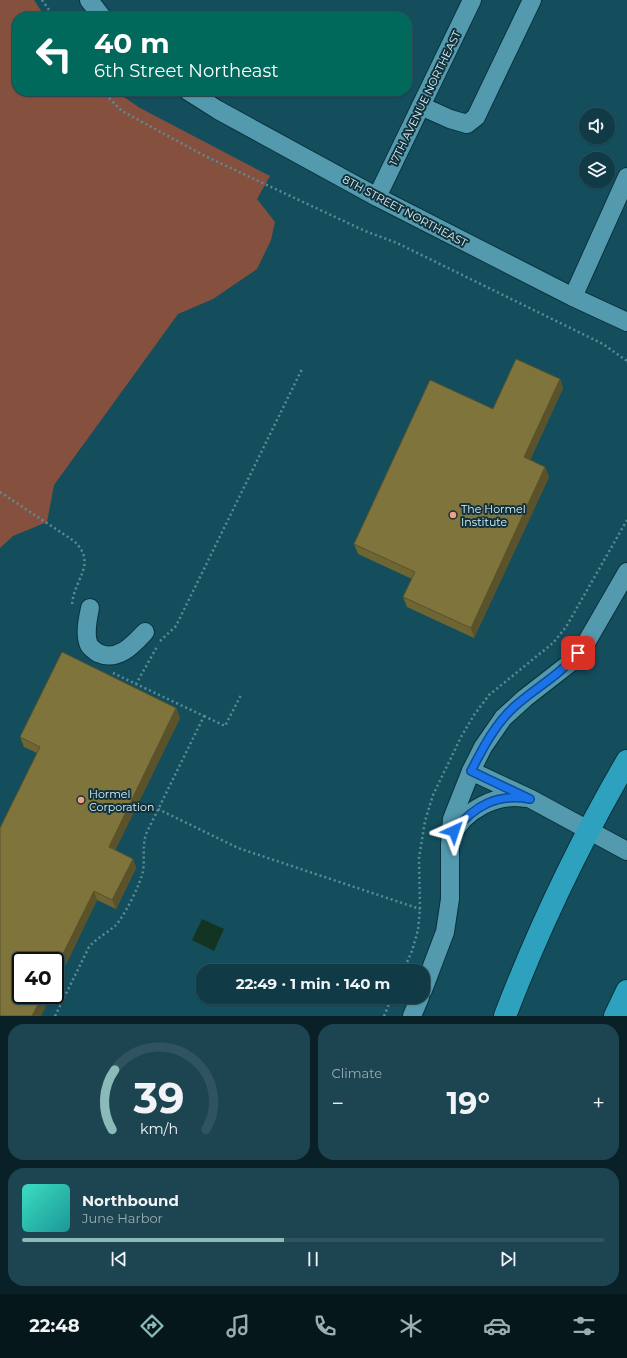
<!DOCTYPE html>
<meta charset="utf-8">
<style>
:root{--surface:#0f3a46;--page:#1d4551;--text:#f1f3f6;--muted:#9badb3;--line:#2f545f;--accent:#8bbbb9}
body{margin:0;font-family:Montserrat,sans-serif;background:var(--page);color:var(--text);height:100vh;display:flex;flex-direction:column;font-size:15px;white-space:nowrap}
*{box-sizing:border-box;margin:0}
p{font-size:13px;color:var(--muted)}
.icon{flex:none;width:22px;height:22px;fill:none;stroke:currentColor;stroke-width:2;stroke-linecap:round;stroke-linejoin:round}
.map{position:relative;height:1016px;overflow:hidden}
.panel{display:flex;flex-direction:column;gap:8px;padding:8px;background:#082026;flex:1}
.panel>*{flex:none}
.hud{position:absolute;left:12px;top:12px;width:400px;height:84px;border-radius:16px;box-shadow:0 1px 3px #0004,0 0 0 1px var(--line);background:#00695c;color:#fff;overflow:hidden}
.controls{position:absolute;left:579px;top:108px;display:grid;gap:8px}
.controls a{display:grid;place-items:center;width:36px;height:36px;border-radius:50%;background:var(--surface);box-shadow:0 1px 3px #0004,0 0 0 1px var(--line);font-size:20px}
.speed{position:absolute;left:12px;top:952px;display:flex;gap:8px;font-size:20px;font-weight:700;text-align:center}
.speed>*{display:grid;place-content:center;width:52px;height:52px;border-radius:50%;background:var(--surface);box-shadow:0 1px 3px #0004,0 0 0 1px var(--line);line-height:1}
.speed .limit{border:2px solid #111;border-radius:6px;background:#fff;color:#111}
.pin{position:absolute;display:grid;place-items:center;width:34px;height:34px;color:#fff;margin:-17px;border-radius:8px;box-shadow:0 2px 6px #0006}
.me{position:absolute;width:44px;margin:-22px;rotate:42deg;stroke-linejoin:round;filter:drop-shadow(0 0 3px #0008)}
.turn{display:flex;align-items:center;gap:14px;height:84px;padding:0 16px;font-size:18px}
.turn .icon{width:52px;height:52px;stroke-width:2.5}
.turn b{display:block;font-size:28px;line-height:34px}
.big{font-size:30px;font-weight:700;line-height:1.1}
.panel .card{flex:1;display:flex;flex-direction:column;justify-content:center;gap:6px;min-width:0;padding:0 14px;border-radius:16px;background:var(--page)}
.panel .dial{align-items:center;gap:0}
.dial svg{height:104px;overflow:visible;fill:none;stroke:var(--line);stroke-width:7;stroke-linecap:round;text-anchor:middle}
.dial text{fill:var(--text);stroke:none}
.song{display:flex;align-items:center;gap:12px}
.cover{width:48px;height:48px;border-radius:6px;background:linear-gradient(135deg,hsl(170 70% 55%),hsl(180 70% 35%))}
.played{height:4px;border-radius:2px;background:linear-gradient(90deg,var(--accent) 45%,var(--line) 45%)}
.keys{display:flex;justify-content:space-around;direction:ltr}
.heat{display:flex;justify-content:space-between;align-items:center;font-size:22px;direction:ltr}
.panel .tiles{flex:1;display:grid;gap:8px;grid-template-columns:1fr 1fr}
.card:last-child{grid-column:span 2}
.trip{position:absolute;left:196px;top:964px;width:234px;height:40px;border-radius:16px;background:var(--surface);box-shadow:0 1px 3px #0004,0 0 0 1px var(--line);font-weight:700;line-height:40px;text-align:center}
.dock{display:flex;height:64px;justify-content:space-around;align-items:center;background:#06171c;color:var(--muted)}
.dock .icon{width:28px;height:28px}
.dock .active{color:var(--accent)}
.dock b{font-size:18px;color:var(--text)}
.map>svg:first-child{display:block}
</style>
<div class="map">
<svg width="627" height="1016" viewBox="0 0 627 1016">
<rect width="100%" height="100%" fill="#144e5d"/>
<polygon fill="#85513e" points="0,0 34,0 45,17 17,17 17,91 115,91 140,108 270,176 257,199 275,222 271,240 257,269 213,299 178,314 54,485 47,522 13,536 0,548"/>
<polygon fill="#133323" points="202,919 224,929 214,951 192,940"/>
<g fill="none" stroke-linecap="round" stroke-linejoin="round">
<g stroke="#09323c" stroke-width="20">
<g id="minor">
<polyline points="89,0 102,17"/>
<polyline points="188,91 218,110 377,197 573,297 627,322"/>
<polyline points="421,106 450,119 467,124 476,117 532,0"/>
<polyline points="377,197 472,0"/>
<polyline points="573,297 627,177"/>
<path d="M90,608C88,618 84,634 89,645C91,648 95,651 98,653C118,662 133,645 145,632"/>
<polyline points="471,771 531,799 627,851"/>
<path d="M452,836C464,810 497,793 525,798"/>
<polyline points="423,990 445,932 450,899 450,845 452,819 471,771 483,747 503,718 525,698 570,663 586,643 627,572"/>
<polyline points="412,1016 420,997"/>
</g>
</g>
<g stroke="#09323c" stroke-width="24">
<g id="highway">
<path d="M505,1016C538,930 581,840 627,761"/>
<polyline points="615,1016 627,991"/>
</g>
</g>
<g stroke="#5c8b98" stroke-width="2.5" stroke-dasharray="2 3" stroke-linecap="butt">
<polyline points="42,0 54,17"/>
<polyline points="102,91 122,111 203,155 365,231 397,243 603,344 627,361"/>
<path d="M0,492L74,541C98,564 74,578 72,605"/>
<polyline points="160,641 176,626 302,369"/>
<polyline points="113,673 136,684 158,645"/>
<polyline points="204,716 225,726 241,695"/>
<polyline points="158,809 238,848 420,909"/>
<polyline points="403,971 412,951 418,930 420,909 419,858 425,821 433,795 461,737 474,715 489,695 553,643 566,627 627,520"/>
<path d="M55,1016L89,947C97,938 107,933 115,926C124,917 141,883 143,871C145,858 142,847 146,834L204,716L136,684"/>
<polyline points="384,1016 392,997"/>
</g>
<use href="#minor" stroke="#539aaf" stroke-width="18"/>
<use href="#highway" stroke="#2ea1bf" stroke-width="22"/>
</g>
<g fill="#6d6534">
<polygon points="560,379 563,388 530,460 545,467 549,477 474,638 407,607 403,597 412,579 358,554 354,544 493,409"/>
<polygon points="176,708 180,718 115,850 133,859 136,868 116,909 97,900 55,987 55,961 21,995 51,995 41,1016 0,1016 37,753 24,747 20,737"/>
</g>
<g fill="#59522a">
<polygon points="560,379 563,388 527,467 524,457"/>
<polygon points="545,467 549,477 474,638 471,628"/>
<polygon points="176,708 180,718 112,857 109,847"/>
<polygon points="133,859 136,868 116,909 112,900"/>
<polygon points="94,891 97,900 55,987 55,970"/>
<polygon points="43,995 51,995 41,1016 32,1016"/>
</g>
<g fill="#7f753c" stroke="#59522a">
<polygon points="516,359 560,379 524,457 545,467 471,628 403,597 415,572 354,544 430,380 493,409"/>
<polygon points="62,652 176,708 109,847 133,859 112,900 94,891 55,970 55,961 21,961 21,995 43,995 32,1016 0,1016 0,828 40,747 20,737"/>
</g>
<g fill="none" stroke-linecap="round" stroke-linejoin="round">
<g stroke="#114b97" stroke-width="10">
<path id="route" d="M454,831C475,805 498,793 530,799L471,771C483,748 495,724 514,707C535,688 560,675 578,653"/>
</g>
<use href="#route" stroke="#1a73e8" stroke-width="7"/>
</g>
<g fill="#f39f83" stroke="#13313a" stroke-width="1.5">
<circle cx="453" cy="515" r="4"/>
<circle cx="81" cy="800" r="4"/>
</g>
<g text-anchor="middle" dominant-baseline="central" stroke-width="4" stroke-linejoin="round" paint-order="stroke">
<g font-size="11" fill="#d8f4fd" stroke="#13313a">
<text transform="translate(425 98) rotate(-64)">17TH AVENUE NORTHEAST</text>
<text transform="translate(405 211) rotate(28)">8TH STREET NORTHEAST</text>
</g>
<g font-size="11" fill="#d8f4fd" stroke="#13313a" text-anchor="start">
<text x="461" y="509">The Hormel<tspan x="461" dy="13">Institute</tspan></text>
<text x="89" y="794">Hormel<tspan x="89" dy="13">Corporation</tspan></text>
</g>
</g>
</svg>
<div class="controls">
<a><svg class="icon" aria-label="sound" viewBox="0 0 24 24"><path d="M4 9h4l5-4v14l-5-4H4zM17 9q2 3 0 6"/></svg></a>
<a><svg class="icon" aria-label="layers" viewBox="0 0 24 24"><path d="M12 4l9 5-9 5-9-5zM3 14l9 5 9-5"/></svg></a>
</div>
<div class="speed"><div class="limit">40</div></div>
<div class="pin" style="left:578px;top:653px;background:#d93025"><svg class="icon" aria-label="arrive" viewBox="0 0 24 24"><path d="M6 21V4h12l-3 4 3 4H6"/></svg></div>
<svg class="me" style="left:454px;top:831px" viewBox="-20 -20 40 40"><path d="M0-17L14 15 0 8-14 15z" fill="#1a73e8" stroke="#fff" stroke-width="4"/></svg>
<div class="trip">22:49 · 1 min · 140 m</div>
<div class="hud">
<div class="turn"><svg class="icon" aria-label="left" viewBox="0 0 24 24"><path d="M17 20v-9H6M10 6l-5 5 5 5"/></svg><div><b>40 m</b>6th Street Northeast</div></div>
</div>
</div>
<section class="panel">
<div class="tiles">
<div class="card dial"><svg viewBox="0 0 100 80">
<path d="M14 69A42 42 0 1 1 86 69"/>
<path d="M14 69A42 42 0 0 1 16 23" stroke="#8bbbb9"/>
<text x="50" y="56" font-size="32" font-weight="700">39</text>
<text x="50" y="72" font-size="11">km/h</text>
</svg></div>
<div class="card"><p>Climate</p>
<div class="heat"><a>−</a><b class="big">19°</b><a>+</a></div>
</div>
<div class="card">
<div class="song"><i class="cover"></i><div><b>Northbound</b><p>June Harbor</p></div></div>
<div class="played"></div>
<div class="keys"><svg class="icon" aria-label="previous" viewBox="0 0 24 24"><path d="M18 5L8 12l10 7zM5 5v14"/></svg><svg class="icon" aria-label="pause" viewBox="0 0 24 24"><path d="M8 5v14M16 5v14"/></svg><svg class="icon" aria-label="next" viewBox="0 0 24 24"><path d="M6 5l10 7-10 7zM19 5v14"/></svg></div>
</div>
</div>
</section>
<nav class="dock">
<b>22:48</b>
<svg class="icon active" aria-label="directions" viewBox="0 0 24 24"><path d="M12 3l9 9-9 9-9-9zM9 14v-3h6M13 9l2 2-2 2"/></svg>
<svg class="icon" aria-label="music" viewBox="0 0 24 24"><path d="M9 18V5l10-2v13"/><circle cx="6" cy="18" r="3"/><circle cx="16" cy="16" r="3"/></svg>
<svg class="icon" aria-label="phone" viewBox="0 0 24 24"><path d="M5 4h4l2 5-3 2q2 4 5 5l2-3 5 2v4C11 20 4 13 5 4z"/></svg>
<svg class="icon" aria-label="climate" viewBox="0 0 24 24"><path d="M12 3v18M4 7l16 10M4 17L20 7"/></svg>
<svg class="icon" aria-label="car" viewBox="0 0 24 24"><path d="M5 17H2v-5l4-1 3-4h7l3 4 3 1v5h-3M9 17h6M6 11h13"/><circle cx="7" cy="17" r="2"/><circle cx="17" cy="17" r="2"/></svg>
<svg class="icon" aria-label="filters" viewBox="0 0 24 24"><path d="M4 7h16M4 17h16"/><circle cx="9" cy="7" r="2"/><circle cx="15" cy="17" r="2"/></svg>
</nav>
